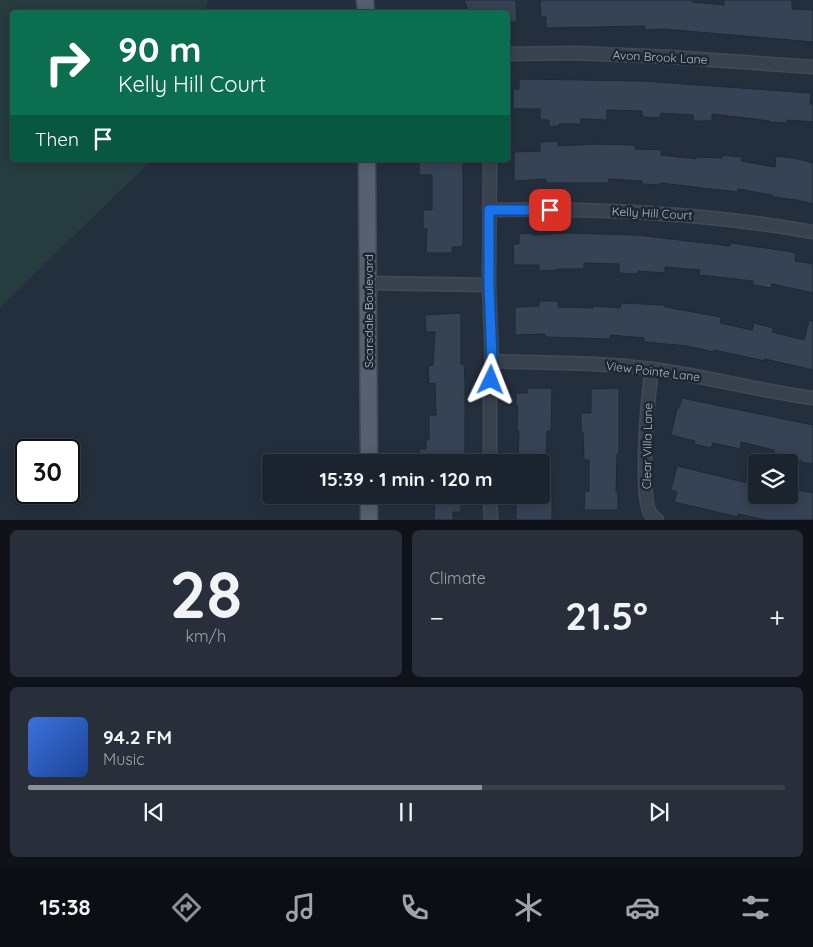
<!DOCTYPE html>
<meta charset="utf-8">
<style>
:root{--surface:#1b232e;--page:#282f3a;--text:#f1f3f6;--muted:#a0a4aa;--line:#39404a;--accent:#8c9099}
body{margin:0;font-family:Quicksand,sans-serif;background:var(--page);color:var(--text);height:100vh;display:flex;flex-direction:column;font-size:19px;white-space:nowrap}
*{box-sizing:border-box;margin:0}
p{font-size:16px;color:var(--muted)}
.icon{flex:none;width:28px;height:28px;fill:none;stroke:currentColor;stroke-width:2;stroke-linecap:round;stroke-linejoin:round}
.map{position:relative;height:520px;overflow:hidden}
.panel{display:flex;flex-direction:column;gap:10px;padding:10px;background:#0f1319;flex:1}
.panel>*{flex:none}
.guide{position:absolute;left:10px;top:10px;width:500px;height:152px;border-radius:5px;box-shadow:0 2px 12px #0003,0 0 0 1px var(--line);background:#0b6e4f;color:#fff;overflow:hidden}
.tools{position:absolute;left:748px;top:454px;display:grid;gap:10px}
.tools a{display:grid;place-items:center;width:50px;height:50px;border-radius:5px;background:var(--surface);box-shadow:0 2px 12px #0003,0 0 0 1px var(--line);font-size:25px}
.speed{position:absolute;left:15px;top:439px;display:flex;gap:10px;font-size:25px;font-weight:700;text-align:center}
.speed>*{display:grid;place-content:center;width:65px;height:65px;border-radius:50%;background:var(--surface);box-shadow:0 2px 12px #0003,0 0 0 1px var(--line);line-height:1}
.speed .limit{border:2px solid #111;border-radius:8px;background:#fff;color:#111}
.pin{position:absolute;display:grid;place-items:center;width:42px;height:42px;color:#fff;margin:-21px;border-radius:10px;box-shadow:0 2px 8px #0006}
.me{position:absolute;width:55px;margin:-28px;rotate:2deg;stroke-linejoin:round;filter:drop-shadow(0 0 4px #0008)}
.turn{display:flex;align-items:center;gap:18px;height:105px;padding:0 25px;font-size:22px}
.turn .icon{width:65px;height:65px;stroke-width:2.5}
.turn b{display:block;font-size:35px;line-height:42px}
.then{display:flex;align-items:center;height:48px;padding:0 25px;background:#0003;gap:10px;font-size:19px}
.big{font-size:38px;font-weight:700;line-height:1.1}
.panel .card{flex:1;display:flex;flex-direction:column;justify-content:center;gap:8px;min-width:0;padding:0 18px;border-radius:8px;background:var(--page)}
.panel .dial{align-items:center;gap:0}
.dial b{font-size:65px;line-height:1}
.song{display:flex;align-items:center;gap:15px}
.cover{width:60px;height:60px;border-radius:8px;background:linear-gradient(135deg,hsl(220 70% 55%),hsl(220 70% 35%))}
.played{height:5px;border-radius:2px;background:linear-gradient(90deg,var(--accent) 60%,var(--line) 60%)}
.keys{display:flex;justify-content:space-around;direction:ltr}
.heat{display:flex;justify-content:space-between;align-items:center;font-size:28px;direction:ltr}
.panel .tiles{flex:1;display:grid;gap:10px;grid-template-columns:1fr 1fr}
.card:last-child{grid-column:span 2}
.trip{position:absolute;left:262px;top:454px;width:288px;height:50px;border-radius:5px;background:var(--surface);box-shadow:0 2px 12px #0003,0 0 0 1px var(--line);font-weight:700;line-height:50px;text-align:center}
.tabs{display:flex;height:80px;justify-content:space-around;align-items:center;background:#0b0e12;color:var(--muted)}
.tabs .icon{width:35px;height:35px}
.tabs .current{color:var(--accent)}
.tabs b{font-size:22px;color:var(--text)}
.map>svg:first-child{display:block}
</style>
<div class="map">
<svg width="813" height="520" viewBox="0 0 813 520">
<rect width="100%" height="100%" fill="#242f3e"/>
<polygon fill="#263c3f" points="0,0 208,0 205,12 12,12 12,160 152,160 0,307"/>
<g fill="#364354" stroke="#1f2835">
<polygon points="464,0 516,0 517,22 508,22 508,12 469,12"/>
<polygon points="540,0 692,0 692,2 724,5 724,0 792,0 792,9 813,10 813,42 663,29 645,30 645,26 546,28 546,17 541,17"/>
<polygon points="519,79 643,81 811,93 810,104 813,104 813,122 787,120 787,123 770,122 770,121 712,114 712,121 693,121 693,115 661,113 660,118 642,117 642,111 607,110 607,120 581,119 581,124 559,124 559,126 549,127 549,120 540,120 540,109 513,109 513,89 519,89"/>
<polygon points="558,141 558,146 593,144 636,145 635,149 662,150 661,155 696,159 696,157 722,158 723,155 742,157 741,161 775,167 776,156 794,158 813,163 813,204 797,200 772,197 772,195 738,189 737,192 660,183 660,185 642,184 642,181 609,179 609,183 546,183 546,179 514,181 514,152 540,151 540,142"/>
<polygon points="419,160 463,160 463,247 452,247 452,253 426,253 427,229 423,229 423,210 432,210 432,175 419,175"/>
<polygon points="532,233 532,235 567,233 637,235 730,246 731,243 786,251 796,253 795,261 813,264 813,293 772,284 771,288 753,285 753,281 699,275 700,270 665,267 665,273 638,271 638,274 619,273 619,264 584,263 584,269 558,269 558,270 539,271 539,265 514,265 513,244 519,244 519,234"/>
<polygon points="539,301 558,301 558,307 593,308 593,306 620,308 621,303 665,305 665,307 721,317 720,323 752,330 754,323 773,328 772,332 804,340 809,320 813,321 813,370 765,359 765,361 714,350 713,352 687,346 644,342 644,338 610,335 610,339 545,337 545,334 515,335 515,307 539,306"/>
<polygon points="461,313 461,364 464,364 465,382 465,455 454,455 454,461 419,460 419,449 426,449 426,440 429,440 429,415 436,415 435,383 429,384 428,366 433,365 435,332 426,332 425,315"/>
<polygon points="527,388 552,388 551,431 547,431 546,458 518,457 519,431 517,431 518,406 516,406 516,393 527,393"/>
<polygon points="619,388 619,453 617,454 616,492 618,492 618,510 584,510 585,491 589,491 589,460 584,460 583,432 581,432 581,413 591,413 591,389"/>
<polygon points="682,398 813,425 813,464 801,462 801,461 773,452 774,450 741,442 740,449 713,443 711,448 694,444 695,441 671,435 677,408 679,408"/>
<polygon points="677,466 756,485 756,495 789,495 789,488 813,493 813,520 766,520 738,514 738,517 674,502 677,492 671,490"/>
<polygon points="541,491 552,491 552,520 516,520 516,497 541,495"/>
<polygon points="435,495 461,495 461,512 453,512 453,520 434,520"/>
</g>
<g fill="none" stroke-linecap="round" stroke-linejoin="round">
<g stroke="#414a57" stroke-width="15">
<g id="minor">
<polyline points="508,54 575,53 670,57 813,67"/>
<path d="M489,210C598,208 706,213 813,232"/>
<polyline points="368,283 489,285"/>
<path d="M492,361C545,363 599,362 652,369C706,376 759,391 813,398"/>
<path d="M652,369C648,395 639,495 651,515C652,515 656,519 657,520"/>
<polyline points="490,462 490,399 492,361 489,285 490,160"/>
<polyline points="490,495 491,520"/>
</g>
</g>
<g stroke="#414a57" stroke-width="19">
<g id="major">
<polyline points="365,0 366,12"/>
<polyline points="367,160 369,462"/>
<polyline points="369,520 369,495"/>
</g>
</g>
<use href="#minor" stroke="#38414e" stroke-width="12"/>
<use href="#major" stroke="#56606e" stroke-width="16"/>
</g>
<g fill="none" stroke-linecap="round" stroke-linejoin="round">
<g stroke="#114b97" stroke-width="12">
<polyline id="route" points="491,380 492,361 489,284 489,210 550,210"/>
</g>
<use href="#route" stroke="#1a73e8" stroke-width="9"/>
</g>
<g text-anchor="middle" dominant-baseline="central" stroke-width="5" stroke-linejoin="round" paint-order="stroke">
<g font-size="12" fill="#b4bcc9" stroke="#1d2633">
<text transform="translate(660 57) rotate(3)">Avon Brook Lane</text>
<text transform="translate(652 213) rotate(3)">Kelly Hill Court</text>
<text transform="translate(368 311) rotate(-90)">Scarsdale Boulevard</text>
<text transform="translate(653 371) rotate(7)">View Pointe Lane</text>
<text transform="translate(647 446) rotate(-89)">Clear Villa Lane</text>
</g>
</g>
</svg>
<div class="tools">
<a><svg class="icon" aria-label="layers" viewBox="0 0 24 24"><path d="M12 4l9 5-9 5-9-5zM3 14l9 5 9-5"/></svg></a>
</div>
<div class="speed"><div class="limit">30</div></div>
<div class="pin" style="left:550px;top:210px;background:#d93025"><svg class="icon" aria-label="arrive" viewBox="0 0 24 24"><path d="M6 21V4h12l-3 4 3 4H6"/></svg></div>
<svg class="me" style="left:491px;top:380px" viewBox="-20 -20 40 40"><path d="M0-17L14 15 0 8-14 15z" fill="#1a73e8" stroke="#fff" stroke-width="4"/></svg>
<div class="trip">15:39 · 1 min · 120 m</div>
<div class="guide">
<div class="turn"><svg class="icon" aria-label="right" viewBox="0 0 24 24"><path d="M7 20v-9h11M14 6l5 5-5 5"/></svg><div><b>90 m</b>Kelly Hill Court</div></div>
<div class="then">Then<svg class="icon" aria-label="arrive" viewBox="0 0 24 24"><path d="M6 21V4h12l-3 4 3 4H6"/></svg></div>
</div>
</div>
<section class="panel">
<div class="tiles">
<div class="card dial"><b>28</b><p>km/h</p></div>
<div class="card"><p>Climate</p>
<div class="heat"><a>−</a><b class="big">21.5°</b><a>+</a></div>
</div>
<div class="card">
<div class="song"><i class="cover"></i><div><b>94.2 FM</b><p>Music</p></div></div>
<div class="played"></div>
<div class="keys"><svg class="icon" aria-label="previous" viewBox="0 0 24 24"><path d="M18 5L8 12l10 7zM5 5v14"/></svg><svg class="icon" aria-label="pause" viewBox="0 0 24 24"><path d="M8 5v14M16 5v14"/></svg><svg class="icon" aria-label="next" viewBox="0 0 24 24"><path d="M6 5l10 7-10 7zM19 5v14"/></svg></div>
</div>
</div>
</section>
<nav class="tabs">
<b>15:38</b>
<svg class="icon current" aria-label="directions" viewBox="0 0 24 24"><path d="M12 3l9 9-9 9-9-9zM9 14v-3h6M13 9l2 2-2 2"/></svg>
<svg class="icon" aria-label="music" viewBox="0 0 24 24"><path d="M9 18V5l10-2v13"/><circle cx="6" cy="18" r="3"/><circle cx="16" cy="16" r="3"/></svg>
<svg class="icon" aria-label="phone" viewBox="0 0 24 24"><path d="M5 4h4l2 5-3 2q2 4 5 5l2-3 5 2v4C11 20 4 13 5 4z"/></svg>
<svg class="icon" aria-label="climate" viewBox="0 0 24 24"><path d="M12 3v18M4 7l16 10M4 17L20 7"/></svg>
<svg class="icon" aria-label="car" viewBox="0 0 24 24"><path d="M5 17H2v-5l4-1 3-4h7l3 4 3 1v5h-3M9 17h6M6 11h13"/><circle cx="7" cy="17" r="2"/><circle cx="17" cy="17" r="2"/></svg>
<svg class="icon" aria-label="filters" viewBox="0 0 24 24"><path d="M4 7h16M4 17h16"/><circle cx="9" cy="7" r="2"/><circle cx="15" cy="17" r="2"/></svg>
</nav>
